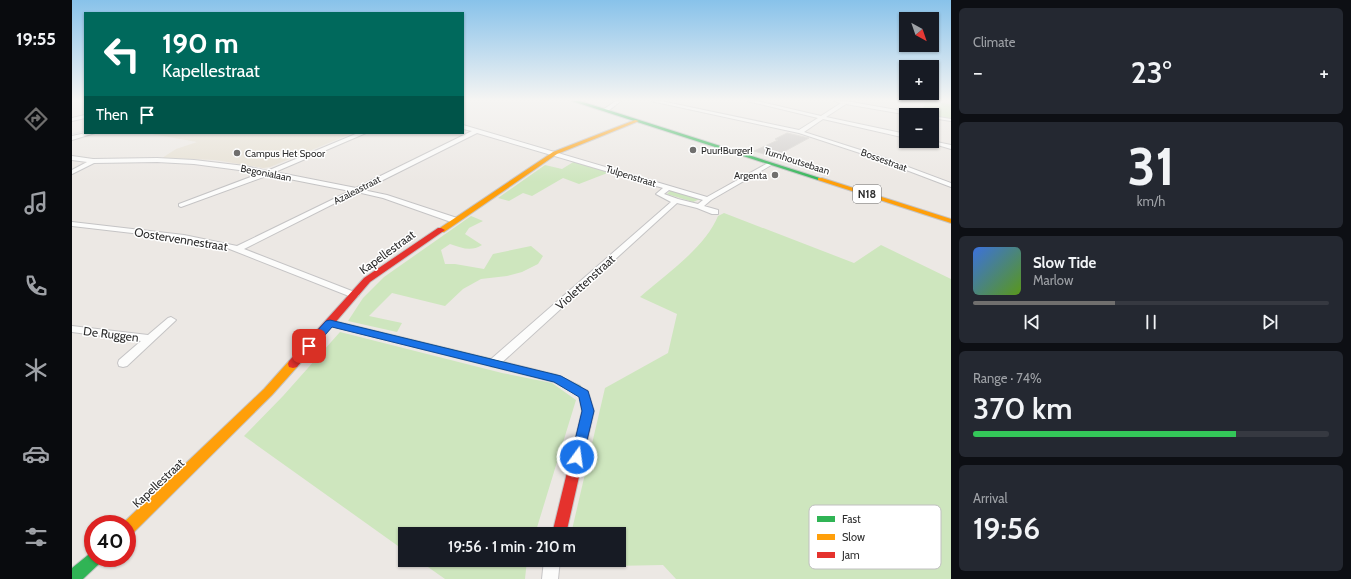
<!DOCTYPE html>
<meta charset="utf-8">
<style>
:root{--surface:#171b24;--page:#242831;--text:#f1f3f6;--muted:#9ea1a6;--line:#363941;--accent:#706f6e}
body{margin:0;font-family:Cabin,sans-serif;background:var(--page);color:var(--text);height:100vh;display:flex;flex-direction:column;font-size:15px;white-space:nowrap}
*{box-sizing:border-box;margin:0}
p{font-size:13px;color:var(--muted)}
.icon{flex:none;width:22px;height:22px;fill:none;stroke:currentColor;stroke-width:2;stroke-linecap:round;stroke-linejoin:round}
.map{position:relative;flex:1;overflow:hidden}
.details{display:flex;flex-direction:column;gap:8px;padding:8px;background:#0d0f14;width:400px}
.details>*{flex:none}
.banner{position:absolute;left:12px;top:12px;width:380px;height:122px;border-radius:0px;box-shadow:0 1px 3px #0004;background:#00695c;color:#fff;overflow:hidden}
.needle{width:26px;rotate:140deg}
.fabs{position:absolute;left:827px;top:12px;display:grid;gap:8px}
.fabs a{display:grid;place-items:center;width:40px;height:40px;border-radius:0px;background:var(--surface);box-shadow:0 1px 3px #0004;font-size:20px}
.speed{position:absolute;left:12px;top:515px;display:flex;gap:8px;font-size:20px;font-weight:700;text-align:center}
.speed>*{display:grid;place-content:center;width:52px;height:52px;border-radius:50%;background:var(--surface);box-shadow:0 1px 3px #0004;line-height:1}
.speed .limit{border:6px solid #d22;background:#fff;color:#111}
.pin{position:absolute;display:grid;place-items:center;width:34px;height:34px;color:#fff;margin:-17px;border-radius:8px;box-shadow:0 2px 6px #0006}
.me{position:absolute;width:44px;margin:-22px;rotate:14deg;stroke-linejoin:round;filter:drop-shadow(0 0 3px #0008)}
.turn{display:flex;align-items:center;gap:14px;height:84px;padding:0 12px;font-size:18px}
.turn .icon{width:52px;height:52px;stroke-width:2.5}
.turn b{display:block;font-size:28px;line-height:34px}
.then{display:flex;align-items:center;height:38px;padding:0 12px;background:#0003;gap:8px;font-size:15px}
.big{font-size:30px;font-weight:600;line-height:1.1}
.details .tile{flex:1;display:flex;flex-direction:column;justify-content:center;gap:6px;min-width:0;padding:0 14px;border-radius:6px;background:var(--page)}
.details .dial{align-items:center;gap:0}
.dial b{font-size:52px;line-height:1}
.song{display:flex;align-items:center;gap:12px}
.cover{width:48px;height:48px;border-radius:6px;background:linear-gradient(135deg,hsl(220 70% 55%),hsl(90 70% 35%))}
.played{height:4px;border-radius:2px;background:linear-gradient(90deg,var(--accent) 40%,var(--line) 40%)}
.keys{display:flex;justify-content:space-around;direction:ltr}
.heat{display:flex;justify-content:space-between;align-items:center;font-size:22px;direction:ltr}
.charge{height:6px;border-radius:3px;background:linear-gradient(90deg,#34c759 74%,var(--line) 0)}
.trip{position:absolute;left:326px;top:527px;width:228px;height:40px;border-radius:0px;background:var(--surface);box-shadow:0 1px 3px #0004;font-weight:600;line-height:40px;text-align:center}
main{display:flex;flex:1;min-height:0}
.tab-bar{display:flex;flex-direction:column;width:72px;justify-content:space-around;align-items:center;background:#090b0e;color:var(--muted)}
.tab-bar .icon{width:28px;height:28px}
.tab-bar .active{color:var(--accent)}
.tab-bar b{font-size:18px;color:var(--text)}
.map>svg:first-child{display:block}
</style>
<main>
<nav class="tab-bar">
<b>19:55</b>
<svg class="icon active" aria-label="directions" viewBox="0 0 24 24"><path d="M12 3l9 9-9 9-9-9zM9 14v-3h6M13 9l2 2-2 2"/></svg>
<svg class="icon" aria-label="music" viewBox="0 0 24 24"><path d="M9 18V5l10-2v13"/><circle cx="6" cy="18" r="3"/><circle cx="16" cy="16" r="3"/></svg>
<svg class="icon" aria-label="phone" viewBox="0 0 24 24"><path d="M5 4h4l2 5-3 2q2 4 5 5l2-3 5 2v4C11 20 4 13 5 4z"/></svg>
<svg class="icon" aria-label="climate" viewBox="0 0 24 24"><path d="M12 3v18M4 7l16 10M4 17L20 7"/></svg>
<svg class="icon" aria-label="car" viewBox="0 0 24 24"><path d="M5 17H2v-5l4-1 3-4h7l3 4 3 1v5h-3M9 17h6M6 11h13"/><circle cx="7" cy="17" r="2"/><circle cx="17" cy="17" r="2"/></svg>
<svg class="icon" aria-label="filters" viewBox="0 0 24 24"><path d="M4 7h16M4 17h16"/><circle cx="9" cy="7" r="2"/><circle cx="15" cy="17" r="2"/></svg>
</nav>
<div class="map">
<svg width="879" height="579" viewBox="0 0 879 579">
<rect width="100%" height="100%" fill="#ece8e4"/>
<polygon fill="#e6e0d3" points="74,133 281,133 198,167 191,168 143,160 90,158 104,149 125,142"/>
<g fill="#cee6be">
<polygon points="854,101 879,104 879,119 860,116 860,115 848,114"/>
<polygon points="503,161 538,172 507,184 491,178 460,196 451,193 437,201 426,198 473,165 490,169"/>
<polygon points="598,191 600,191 628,199 621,202 595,194"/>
<path d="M652,213L782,263L809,245L879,279V579H604L591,565L491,567L492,560H547V534H499L533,388L596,353L605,314L568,297C594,274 633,248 646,216Z"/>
<path d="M399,216L411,221L397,228L393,234L410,245C399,252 390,248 378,244L369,250L373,264H383L412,269L421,254L459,246L471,256L466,264L450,272L435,276L409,279L391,289L373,306L320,293L297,316L330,323L325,332L276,321L291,298L312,277Z"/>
<polygon points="268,332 430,373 480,383 504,400 463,534 333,534 333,551 172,436 211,396"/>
<polygon points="346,560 455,560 453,579 373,579"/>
</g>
<polygon fill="#d1cecb" stroke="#d7d4d0" points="715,133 737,138 702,157 682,151 706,140 703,139"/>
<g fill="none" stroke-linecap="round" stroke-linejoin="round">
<g stroke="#c5c4c5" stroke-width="2">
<g id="street">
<polygon points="544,101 549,101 536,111 532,111 532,109"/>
<polygon points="579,101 589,101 727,130 746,118 675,101 685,101 749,116 769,103 762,101 774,101 847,114 847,115 837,115 774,104 754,117 834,134 834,138 751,119 732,132 804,155 879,183 879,187 800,157 727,133"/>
<polygon points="13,115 13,118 0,121 0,118"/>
<polygon points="860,116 879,119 879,121 860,118"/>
<path d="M391,125L635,197L696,163L701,164L639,200L632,206L646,210V214H640L625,208L605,203L426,366L422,367L418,366L417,363L418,360L599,202L584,194L591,188L405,133L291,190L315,195L385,218V222H379L311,198L285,192L172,249L285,293L287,295L285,297L282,298L155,248L112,239L0,226V222L112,235L165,246L278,191L197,175L109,207L107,206V204L189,173L122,164L85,162L22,163L0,174V170L15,162L0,160V156L21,159L85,158L122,160L173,166L195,171L286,133H294L203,172L284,188L400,131L391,129ZM597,190L631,200L626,204L606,199L592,194Z"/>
<polygon points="14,133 23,133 0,140 0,136"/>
<polygon points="852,141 860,141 879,145 879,149"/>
<polygon points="99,317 104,320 102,322 55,366 51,367 47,366 46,363 47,360 69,341 0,332 0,326 76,335 96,318"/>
<polygon points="472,560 488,560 486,579 470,579"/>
</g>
</g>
<g stroke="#c5c4c5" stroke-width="2">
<g id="fast">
<polygon points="500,101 508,101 751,179 746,180"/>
<polygon points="258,320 485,375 508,386 510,389 508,392 504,393 482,382 255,325 253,323 255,321"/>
<polygon points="21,551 21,558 31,558 28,563 11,579 0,579 0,568"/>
</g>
</g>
<g stroke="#c5c4c5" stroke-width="2">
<g id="slow">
<polygon points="563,120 567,121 485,154 372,232 369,232 365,230 481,152"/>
<polygon points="746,178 750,178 879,219 879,223 746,180"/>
<polygon points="221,360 225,361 226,364 225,367 200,395 60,534 55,536 55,524 50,524 192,389 217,361"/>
</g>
</g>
<g stroke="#c5c4c5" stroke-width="2">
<g id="jam">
<polygon points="366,228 369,228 373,230 298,282 225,367 221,368 217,367 216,364 217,361 292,278"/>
<polygon points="504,385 516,391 522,411 494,534 480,534 510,411 507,396 500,392 498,389 500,386"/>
</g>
</g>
<use href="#street" fill="#fcfcfb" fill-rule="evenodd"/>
<use href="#fast" fill="#30b455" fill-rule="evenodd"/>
<use href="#slow" fill="#ff9f0a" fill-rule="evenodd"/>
<use href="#jam" fill="#e5322d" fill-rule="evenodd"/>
<polyline stroke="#dfdfe1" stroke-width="1.5" points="0,134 13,131"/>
</g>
<linearGradient id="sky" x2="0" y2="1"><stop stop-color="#88c2ea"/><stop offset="0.55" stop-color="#f6f5f3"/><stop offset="1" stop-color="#f6f5f3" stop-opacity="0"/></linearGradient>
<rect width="879" height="182" fill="url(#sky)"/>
<polygon fill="#1a73e8" stroke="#114b97" points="258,320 489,376 516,391 522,411 510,461 505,463 500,461 499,457 510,411 507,397 482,382 260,327 241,349 233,349 232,346 233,344 254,321"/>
<g fill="#706f6e" stroke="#fff" stroke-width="1.5">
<circle cx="621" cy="150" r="4"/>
<circle cx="165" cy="153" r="4"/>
<circle cx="703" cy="175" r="4"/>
</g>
<g text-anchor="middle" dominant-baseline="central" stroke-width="3" stroke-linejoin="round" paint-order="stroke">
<g font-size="10" fill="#2e2e2e" stroke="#fff" text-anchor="start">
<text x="629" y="150">Puur!Burger!</text>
<text x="173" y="153">Campus Het Spoor</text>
<text x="695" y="175" text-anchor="end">Argenta</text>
</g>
<g font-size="10" fill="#2e2e2e" stroke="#fff">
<text transform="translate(812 160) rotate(20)">Bossestraat</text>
<text transform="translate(725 161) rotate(18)">Turnhoutsebaan</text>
<text transform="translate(194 173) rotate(11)">Begonialaan</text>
<text transform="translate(559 176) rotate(17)">Tulpenstraat</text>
<text transform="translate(285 190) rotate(-27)">Azaleastraat</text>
</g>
<rect fill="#fff" stroke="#6d6d6d" stroke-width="1" x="781" y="185" width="28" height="18" rx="3"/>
<g font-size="11" font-weight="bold" fill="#2e2e2e">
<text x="795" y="194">N18</text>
</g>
<g font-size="12" fill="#2e2e2e" stroke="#fff">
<text transform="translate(109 239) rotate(9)">Oostervennestraat</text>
<text transform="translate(315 252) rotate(-36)">Kapellestraat</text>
<text transform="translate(513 282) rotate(-42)">Violettenstraat</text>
<text transform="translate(39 334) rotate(7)">De Ruggen</text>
<text transform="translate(86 483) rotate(-43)">Kapellestraat</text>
</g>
</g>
<rect x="737" y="505" width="132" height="64" rx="6" fill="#fff" stroke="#c0c0c0" stroke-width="1"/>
<rect x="745" y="516" width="18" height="6" fill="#30b455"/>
<rect x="745" y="534" width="18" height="6" fill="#ff9f0a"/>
<rect x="745" y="552" width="18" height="6" fill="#e5322d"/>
<g font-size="11" fill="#2e2e2e">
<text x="770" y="523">Fast</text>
<text x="770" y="541">Slow</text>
<text x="770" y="559">Jam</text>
</g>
</svg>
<div class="fabs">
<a><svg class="needle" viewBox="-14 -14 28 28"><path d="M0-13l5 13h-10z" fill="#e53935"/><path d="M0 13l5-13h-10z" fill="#9ea1a6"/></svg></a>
<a>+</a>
<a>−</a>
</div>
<div class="speed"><div class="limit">40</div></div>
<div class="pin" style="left:237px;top:346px;background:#d93025"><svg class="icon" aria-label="arrive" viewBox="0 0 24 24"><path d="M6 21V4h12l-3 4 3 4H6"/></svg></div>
<svg class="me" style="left:505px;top:457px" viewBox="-20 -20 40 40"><circle r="17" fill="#1a73e8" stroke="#fff" stroke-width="3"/><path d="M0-11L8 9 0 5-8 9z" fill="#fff"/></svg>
<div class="trip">19:56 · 1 min · 210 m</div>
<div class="banner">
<div class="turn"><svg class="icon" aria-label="left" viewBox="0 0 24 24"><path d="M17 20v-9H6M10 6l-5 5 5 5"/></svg><div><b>190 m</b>Kapellestraat</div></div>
<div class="then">Then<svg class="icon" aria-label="arrive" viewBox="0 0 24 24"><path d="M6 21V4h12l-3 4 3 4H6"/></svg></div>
</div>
</div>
<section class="details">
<div class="tile"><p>Climate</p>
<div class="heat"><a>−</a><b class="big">23°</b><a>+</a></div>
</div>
<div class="tile dial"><b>31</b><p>km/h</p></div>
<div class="tile">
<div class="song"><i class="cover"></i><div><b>Slow Tide</b><p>Marlow</p></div></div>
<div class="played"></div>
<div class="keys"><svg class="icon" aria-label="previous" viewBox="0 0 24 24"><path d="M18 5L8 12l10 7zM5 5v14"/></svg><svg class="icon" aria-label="pause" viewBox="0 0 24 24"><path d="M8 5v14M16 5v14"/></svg><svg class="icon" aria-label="next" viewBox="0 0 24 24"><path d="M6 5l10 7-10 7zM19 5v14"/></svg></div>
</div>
<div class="tile"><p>Range · 74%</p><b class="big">370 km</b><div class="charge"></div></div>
<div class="tile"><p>Arrival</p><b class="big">19:56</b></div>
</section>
</main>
